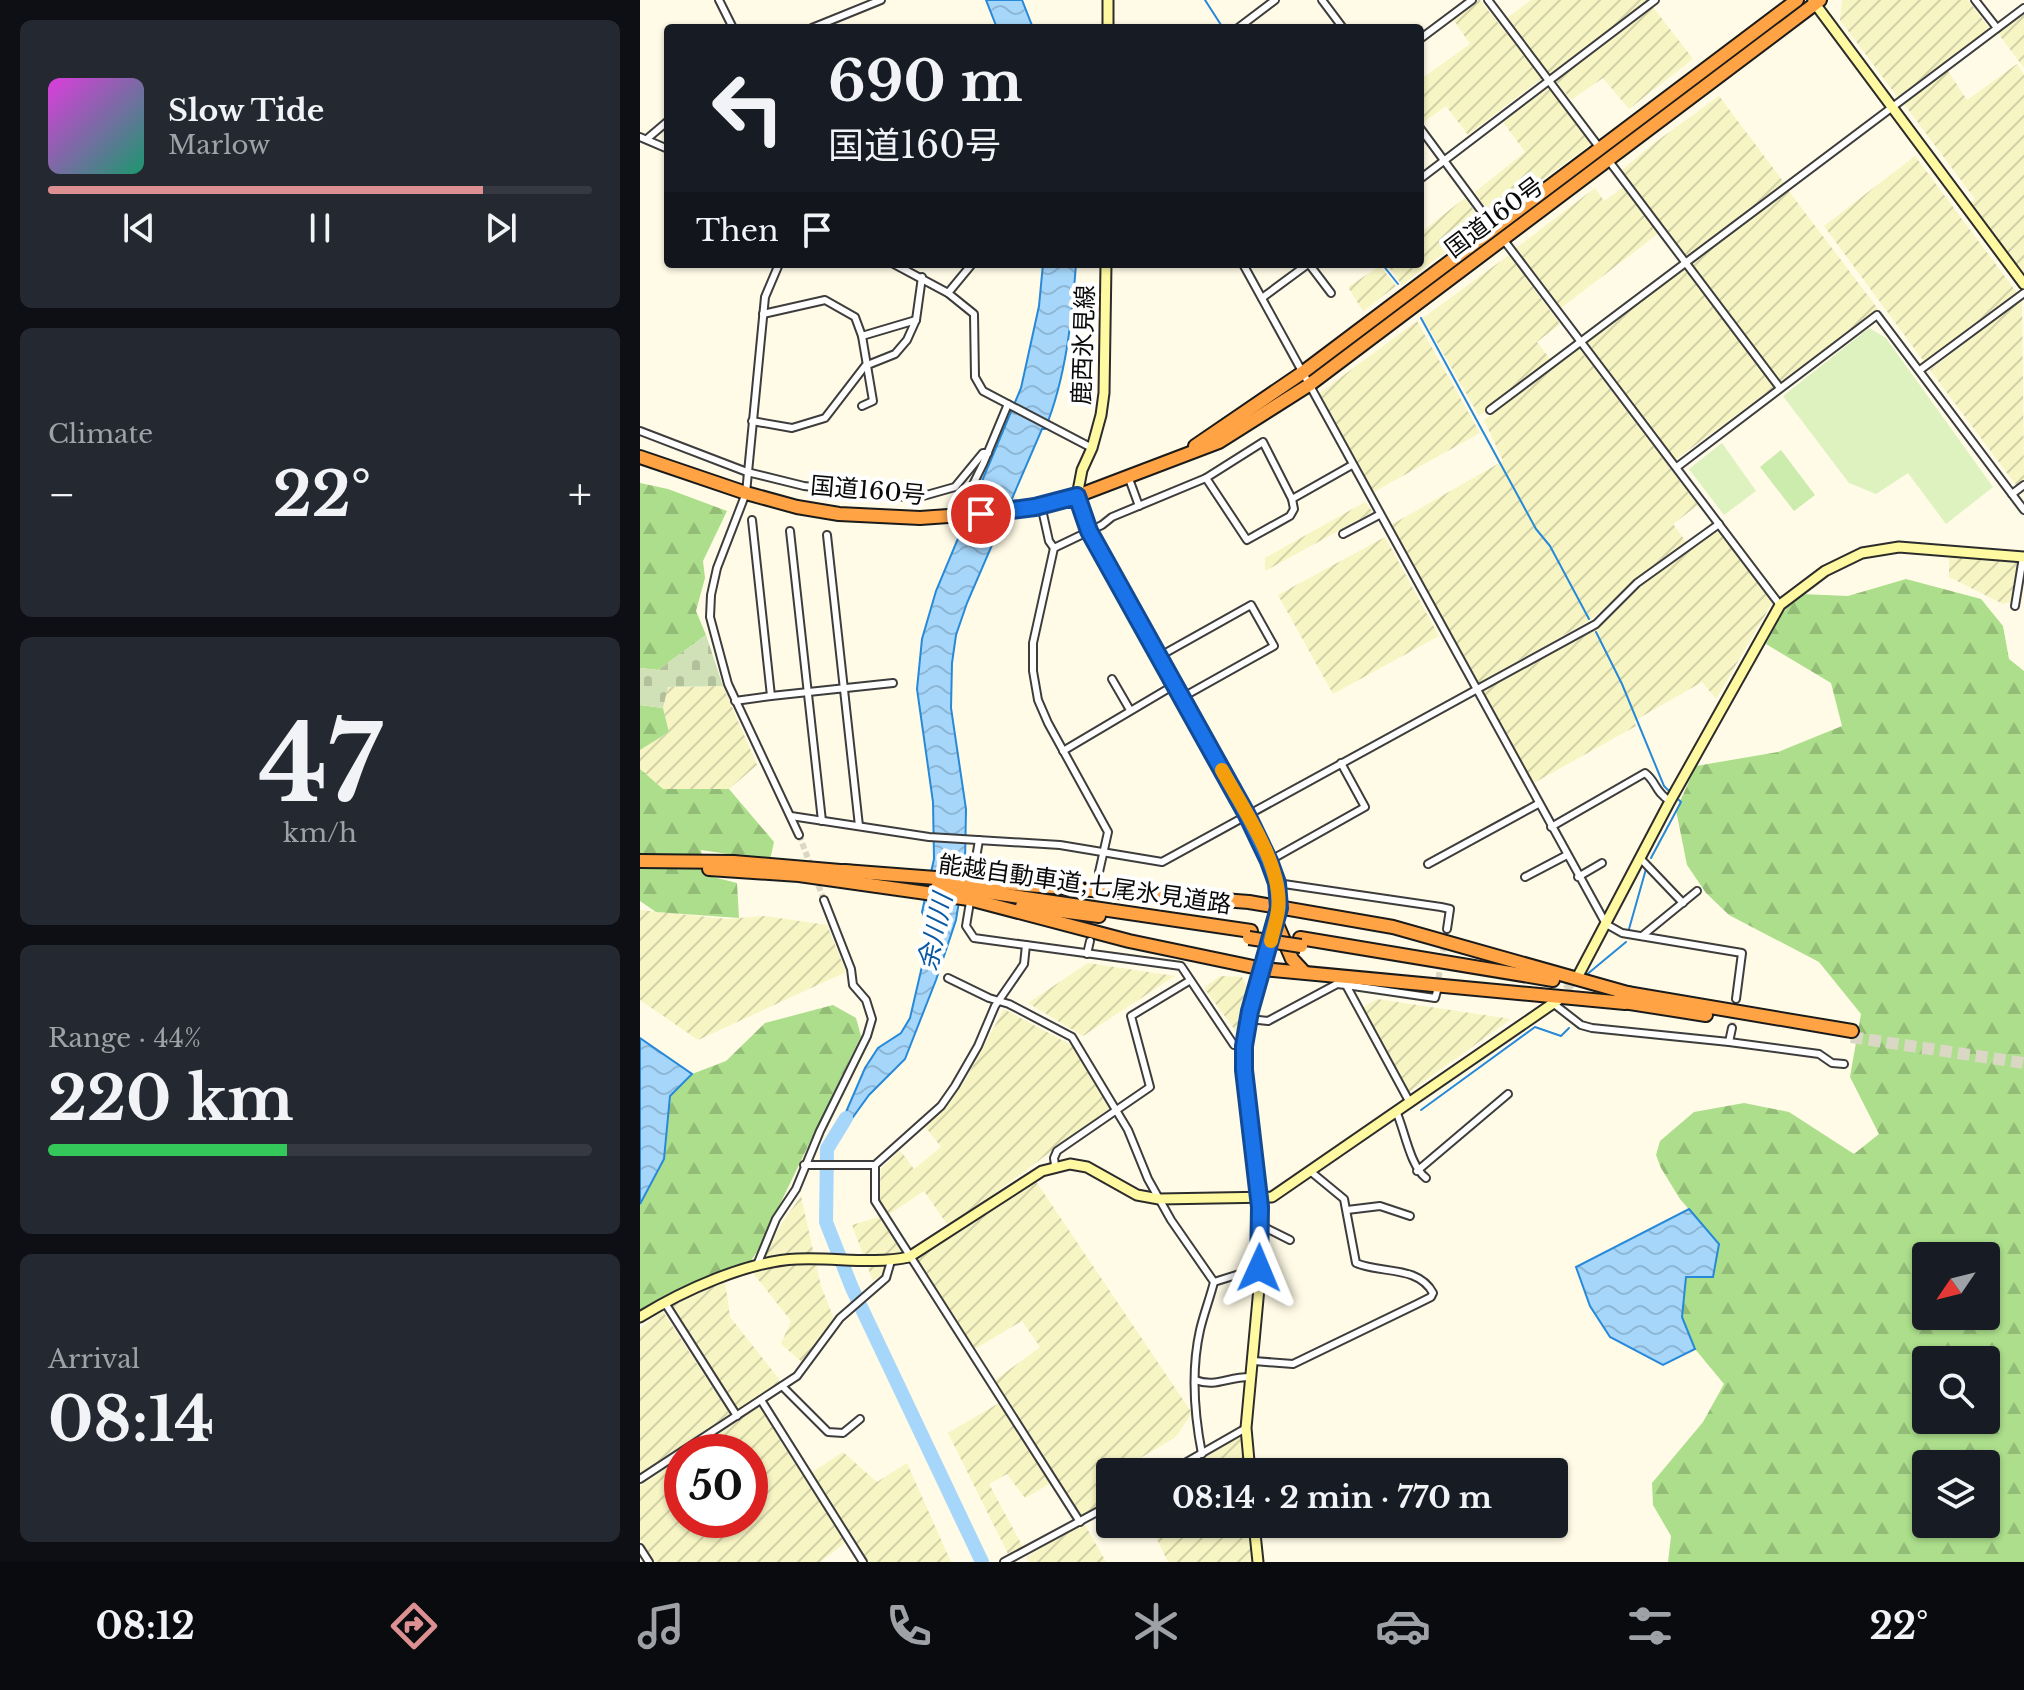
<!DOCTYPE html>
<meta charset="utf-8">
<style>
:root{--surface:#171b24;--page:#242831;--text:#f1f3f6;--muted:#9ea1a6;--line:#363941;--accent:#dd9092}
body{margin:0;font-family:"Libre Baskerville","Noto Sans JP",serif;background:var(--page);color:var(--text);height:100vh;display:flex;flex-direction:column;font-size:30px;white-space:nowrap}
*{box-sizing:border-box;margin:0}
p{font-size:26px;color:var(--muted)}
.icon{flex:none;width:44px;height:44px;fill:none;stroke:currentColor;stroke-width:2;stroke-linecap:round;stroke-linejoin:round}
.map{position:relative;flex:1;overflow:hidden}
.details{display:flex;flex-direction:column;gap:20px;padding:20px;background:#0d0f14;width:640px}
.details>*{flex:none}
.guide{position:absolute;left:24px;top:24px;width:760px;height:244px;border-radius:8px;box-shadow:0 2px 6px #0004;background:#171b24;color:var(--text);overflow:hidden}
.needle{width:52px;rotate:235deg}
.controls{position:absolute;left:1272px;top:1242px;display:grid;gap:16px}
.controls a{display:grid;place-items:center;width:88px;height:88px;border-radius:8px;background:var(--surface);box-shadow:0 2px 6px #0004;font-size:40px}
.speed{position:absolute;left:24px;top:1434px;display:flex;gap:16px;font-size:40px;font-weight:700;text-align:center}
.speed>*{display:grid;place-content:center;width:104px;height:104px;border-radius:50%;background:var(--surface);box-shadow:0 2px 6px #0004;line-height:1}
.speed .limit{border:12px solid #d22;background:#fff;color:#111}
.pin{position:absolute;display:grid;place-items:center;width:68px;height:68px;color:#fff;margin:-34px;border:4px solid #fff;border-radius:50%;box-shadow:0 2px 8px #0007}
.me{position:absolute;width:88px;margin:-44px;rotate:1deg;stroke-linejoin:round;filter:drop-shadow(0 0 6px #0008)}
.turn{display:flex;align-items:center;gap:28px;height:168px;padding:0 32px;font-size:36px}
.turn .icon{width:104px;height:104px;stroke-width:2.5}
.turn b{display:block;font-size:56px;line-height:68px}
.then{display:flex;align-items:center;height:76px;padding:0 32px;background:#0003;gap:16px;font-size:30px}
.big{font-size:60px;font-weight:800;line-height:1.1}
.details .tile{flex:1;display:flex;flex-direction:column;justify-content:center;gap:12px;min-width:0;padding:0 28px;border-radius:12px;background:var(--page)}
.details .dial{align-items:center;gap:0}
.dial b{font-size:104px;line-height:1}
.song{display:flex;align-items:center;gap:24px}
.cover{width:96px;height:96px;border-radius:12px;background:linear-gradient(135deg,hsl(300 70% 55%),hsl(160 70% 35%))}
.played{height:8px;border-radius:4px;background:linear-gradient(90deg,var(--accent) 80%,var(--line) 80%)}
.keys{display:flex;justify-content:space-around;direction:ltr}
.heat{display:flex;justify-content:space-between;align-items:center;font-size:44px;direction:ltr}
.charge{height:12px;border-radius:6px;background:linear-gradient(90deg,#34c759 44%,var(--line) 0)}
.trip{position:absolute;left:456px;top:1458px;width:472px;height:80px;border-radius:8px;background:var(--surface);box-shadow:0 2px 6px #0004;font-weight:800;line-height:80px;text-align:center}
.tabs{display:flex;height:128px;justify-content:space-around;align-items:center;background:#090b0e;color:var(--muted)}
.tabs .icon{width:56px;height:56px}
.tabs .selected{color:var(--accent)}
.tabs b{font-size:36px;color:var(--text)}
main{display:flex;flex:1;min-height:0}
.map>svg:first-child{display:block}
</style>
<main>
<section class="details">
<div class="tile">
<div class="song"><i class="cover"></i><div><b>Slow Tide</b><p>Marlow</p></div></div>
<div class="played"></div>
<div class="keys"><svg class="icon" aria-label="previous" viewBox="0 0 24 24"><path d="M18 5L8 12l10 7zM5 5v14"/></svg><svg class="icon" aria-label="pause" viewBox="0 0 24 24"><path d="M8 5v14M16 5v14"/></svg><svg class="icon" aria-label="next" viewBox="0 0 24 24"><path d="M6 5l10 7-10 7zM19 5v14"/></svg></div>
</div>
<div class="tile"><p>Climate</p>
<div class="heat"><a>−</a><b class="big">22°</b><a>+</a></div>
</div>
<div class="tile dial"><b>47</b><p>km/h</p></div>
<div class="tile"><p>Range · 44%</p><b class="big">220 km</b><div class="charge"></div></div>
<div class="tile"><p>Arrival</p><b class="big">08:14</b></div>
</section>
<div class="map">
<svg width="1384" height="1562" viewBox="0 0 1384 1562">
<defs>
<pattern id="farmland-furrows" width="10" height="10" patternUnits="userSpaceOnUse" patternTransform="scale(2)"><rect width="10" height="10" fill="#f7f5c4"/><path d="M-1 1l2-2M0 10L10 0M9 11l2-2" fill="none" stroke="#d2d1a7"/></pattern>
<pattern id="forest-firs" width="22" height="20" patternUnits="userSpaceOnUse" patternTransform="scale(2)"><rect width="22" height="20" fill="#acde8b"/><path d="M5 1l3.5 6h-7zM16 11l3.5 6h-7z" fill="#93bd77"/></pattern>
<pattern id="cemetery-stones" width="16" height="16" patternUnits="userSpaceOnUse" patternTransform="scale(2)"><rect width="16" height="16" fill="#d1e1b7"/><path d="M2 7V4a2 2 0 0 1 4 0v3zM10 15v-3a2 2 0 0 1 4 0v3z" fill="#b2c09c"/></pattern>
<pattern id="water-waves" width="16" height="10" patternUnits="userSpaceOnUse" patternTransform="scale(2)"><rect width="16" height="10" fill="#a6d7fb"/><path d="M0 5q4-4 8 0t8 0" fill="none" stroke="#8eb7d6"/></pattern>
</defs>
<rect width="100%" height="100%" fill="#fffbe6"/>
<g fill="url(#farmland-furrows)">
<polygon points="837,0 840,0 902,78 828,135 806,106 781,124 780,80 830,44 813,19"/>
<polygon points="891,0 1009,0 910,76 867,18"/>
<polygon points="1202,0 1328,0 1350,29 1259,99 1200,20"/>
<polygon points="1013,7 1053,59 989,109 963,78 931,100 915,80"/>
<polygon points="1384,12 1384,68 1357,32"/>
<polygon points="1377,64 1384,74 1384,278 1329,205 1335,199 1264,104 1308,71 1327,100"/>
<polygon points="910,87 951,144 852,217 835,192 885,152 863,122"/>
<polygon points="1079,96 1145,184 1047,258 982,170 1013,144"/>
<polygon points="1275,156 1378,294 1285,363 1184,226"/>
<polygon points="985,186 1019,233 921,308 876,248 955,188 964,201"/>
<polygon points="1148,190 1238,309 1141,382 1053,265 1054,262"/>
<polygon points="825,198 843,223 762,285 747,264 780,264 780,226 784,230"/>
<polygon points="869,255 920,324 897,342 911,360 839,416 783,318"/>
<polygon points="740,266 756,286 723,311 708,287"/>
<polygon points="1045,268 1136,386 1035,460 947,342"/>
<polygon points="1382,298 1384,480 1376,485 1290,370"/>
<polygon points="777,321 840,433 732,493 677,395"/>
<polygon points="939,348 1058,505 1033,524 1047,543 996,580 949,621 839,683 835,683 751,525 863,461 844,420"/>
<polygon points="725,502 733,512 625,571 625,558"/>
<polygon points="1073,532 1080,532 1132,603 1076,699 1062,682 994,721 996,726 892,784 841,690 957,626 996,590"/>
<polygon points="745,537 799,636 693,694 638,595"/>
<polygon points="1309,556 1378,563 1373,601 1363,604 1309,577"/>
<polygon points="83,686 117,765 89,789 22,789 0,769 0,750 29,732 23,708 28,687"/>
<polygon points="0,910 87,919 125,916 187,925 206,972 58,1040 0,1000"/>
<polygon points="448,963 535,976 443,1036 388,1003"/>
<polygon points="580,976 602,977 607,987 598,1034 564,988"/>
<polygon points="737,999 871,1019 769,1092 723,1007"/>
<polygon points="364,1009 433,1046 470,1108 309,1227 284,1191 247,1216 239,1203 241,1169 260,1150 274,1169 301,1147 284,1125 323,1084"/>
<polygon points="393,1177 552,1413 536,1437 485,1467 487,1472 470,1472 470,1500 440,1515 354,1381 400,1347 382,1321 333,1350 276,1260"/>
<polygon points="161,1196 181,1286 194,1319 163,1363 141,1344 151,1321 113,1273 142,1223"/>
<polygon points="239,1217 266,1258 233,1281 212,1225"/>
<polygon points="85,1281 90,1317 139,1379 135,1390 100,1413 31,1306"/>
<polygon points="22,1310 90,1414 0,1473 0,1329"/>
<polygon points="359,1403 411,1483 385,1498 367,1474 349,1484 383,1547 368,1554 308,1433"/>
<polygon points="120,1406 206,1542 180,1562 15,1562 0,1539 0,1486 42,1458 42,1520 110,1520 110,1452 50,1452"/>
<polygon points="598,1436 602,1439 605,1472 544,1472"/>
<polygon points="203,1452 237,1482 267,1463 311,1562 226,1562 171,1473"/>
<polygon points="444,1523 466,1562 389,1562 386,1557"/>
<polygon points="528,1524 609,1524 612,1562 528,1562 514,1533"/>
</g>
<polygon fill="#cbecad" points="1141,450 1175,495 1154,511 1120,467"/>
<g fill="url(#forest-firs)" fill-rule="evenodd">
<polygon points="0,483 28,489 87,511 63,561 65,578 56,611 66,635 18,670 0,668"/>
<path d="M1266,579L1341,599L1363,626L1369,659L1384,671V1562H1028L1031,1536L1013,1505L1012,1483L1063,1422L1084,1384L1055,1349L1042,1317L1046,1276L1079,1244L1040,1199L1021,1168L1016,1155L1020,1141L1054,1112L1104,1103L1149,1112L1214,1154L1239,1134L1210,1077L1221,1014L1179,962L1089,915L1066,893L1047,865L1036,810L1056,766L1138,752L1202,726L1191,683L1126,644L1142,613L1161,594L1208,596ZM1286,1256H1346V1316H1286ZM1286,1360H1346V1420H1286ZM1286,1464H1346V1524H1286Z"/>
<polygon points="0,705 23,708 29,732 0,750"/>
<polygon points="0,769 23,789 89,789 134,842 130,860 61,850 64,868 69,876 97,883 99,918 16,912 0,901"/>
<polygon points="193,1005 216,1018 221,1036 117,1252 103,1272 41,1291 20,1300 0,1316 0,1204 24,1159 30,1096 52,1074 86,1061 125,1023"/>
</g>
<polygon fill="url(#cemetery-stones)" points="66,635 83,686 28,687 23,708 0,705 0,668 18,670"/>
<g fill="#def2c0">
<polygon points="1229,328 1246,338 1353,487 1306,524 1268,473 1236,494 1209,483 1143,396"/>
<polygon points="1082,443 1116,491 1084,515 1049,469"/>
</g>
<g fill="url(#water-waves)" stroke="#2789d8" stroke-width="2">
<polygon points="346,0 382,0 393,28 357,28"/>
<path d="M403,264H436C432,318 426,378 405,429H402L327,603L316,635L312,663L311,708L326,809L325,864L316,920L296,980L265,1059L229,1095L190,1149L225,1068L238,1048L261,1033L270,1018L283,962L288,926L282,912L294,859L293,802L277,689L282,639L296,591L381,388L399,306Z"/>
<polygon points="0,1038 52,1074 30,1096 24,1159 0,1204"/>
<polygon points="1049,1209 1079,1244 1073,1277 1046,1277 1042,1317 1055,1349 1023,1365 970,1337 950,1306 936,1267"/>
</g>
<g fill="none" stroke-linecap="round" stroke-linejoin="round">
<g stroke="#2789d8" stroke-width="2">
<polyline points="565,0 583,28"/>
<polyline points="742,264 758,284"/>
<polyline points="781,318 896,529 910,546 949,619"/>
<polyline points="956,632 982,684 1024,786 1028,790"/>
<polyline points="1011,858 1041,802 1039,800"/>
<polyline points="989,929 1006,869"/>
<polyline points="945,976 986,942"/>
<polyline points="781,1110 895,1027 921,1036 929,1028"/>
</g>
<polyline stroke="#a6d7fb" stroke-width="14" points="206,1118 187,1149 186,1222 212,1288 342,1562"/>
<g stroke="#dad7c5" stroke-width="6" stroke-dasharray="6 3" stroke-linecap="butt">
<polyline points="159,835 184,900"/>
<polyline points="450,941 459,872"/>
<polyline points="797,987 807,929"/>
<polyline points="1092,1028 1096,999"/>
</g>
<polyline stroke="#dad7c5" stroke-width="9" stroke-dasharray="9 4.5" stroke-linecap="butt" points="918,1000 938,975"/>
<polyline stroke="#dad7c5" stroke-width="12" stroke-dasharray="12 6" stroke-linecap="butt" points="1211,1037 1384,1063"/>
<g stroke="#3d3d3d" stroke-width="10">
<g id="street">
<polyline points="79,0 93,28"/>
<polyline points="682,0 703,28"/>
<polyline points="848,0 959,147"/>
<polyline points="1335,0 1357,28"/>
<polyline points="172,28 241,0"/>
<polyline points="598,28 635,0"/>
<polyline points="780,39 832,0"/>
<polyline points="780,128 854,228"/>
<polyline points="0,137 28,149"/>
<polyline points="8,138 28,121"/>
<polyline points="969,161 1140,388"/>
<polyline points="780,179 1015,0"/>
<polyline points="863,239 1140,605"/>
<polyline points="139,264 125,297 106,493 77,568 71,595 70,617 88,684 159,835"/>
<polyline points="254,264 308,293 334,314 335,377 343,391 452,448"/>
<polyline points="603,264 966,924 982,933 1102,953 1096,999"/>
<polyline points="669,264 691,293"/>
<polyline points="308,293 332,264"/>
<polyline points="622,298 668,264"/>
<polyline points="123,314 185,300 215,317 222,336 233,401 222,406"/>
<polyline points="222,336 276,320"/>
<polyline points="1280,370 1384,293"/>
<polyline points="850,410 1384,8"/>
<polyline points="112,421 152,428 185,418 225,366 255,354 267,340 276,320 282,277"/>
<polyline points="0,431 107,472 164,486 276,498 315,487 343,453 348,453"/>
<polyline points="1037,467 1237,315 1384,510"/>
<polyline points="488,476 499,506"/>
<polyline points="566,478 607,540 650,516 654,509 652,499"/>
<polyline points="1372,494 1384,485"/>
<polyline points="401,505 409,541 414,548"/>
<polyline points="319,513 343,464 368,404"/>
<polyline points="150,531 182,821"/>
<polyline points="703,534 739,515"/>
<polyline points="187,535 219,826"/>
<polyline points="1375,606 1383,557"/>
<polyline points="520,656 611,605 634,646 543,697"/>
<polyline points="472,679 490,710"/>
<polyline points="131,696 253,683"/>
<polyline points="95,701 131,696 112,520"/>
<polyline points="423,751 536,684"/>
<polyline points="151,816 289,837 420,845 522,862 956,624 997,583 1079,524"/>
<path d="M911,827L1005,773C1017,782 1014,791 1030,801"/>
<polyline points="1000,858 1043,903"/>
<polyline points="629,861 725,807 701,763"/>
<polyline points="788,864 898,804"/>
<polyline points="334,870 339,840"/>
<polyline points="459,872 468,832 408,723 398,700 393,671 393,643 414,548 462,525 472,517 566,478 623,442 652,499 712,465"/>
<polyline points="885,877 927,855"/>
<polyline points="938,877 962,863"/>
<polyline points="637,883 801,907 810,909 807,929"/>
<polyline points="330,902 326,926 334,938 386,945"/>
<polyline points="1002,936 1057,891"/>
<polyline points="447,954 450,941"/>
<path d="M308,978L349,998L369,1004L432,1037L488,1130L508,1179L531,1220L574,1282C570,1298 564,1313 560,1330C551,1370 554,1413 562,1454"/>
<polyline points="914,1004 941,1025 952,1028 1089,1042 1092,1028"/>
<polyline points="609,1019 628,1021 697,984 706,985"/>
<polyline points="1089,1042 1179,1054 1192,1063 1204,1064"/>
<polyline points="769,1101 706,985 795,998 797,991"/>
<path d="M756,1111C765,1131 770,1166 786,1178"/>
<polyline points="164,1165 235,1165 301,1106 315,1086 338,1046 355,1006 384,964 386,945 541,966 594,1045 604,1046"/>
<polyline points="235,1165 235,1201 440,1522"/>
<polyline points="415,1165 414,1158 417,1151 510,1087 491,1016 549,981"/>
<polyline points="777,1171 868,1094"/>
<polyline points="707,1210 740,1206 770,1216"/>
<polyline points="620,1225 650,1240"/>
<polyline points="117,1265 136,1219 156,1189 180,1131 227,1036 232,1019 226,1000 213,985 211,969 184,900"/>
<polyline points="574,1282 619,1268"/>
<polyline points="25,1303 97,1416"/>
<path d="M614,1361L653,1364L777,1304L791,1297L793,1293C778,1265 741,1274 716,1263L704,1199L670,1171"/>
<path d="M555,1380C577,1388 588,1376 612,1377"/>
<polyline points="142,1386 188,1432 203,1433 220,1419"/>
<polyline points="121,1400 223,1562"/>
<polyline points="529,1472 606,1428"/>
<polyline points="0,1479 157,1376 200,1318 246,1278 251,1261"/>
<polyline points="0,1548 9,1562"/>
<polyline points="364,1562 470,1505"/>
</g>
</g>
<g stroke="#2c2c2c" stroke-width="13">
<g id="secondary">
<polyline points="468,0 468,28"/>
<polyline points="1173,1 1384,284"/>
<polyline points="466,264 464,393 461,415 452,448 442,470 437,496 449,531 607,815 633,871 639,908 610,1011 604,1046 604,1070 620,1207 619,1288 606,1428 610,1472"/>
<polyline points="939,974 1030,801 1140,605 1185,571 1222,553 1259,547 1384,557"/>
<path d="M0,1317C42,1291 107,1261 157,1259C195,1257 232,1265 269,1257L402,1171L430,1164L447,1167L497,1195L519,1199L632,1197L918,1000"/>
<polyline points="614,1524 618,1562"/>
</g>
</g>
<g stroke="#1b1b1b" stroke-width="16">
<g id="highway">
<polyline points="555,446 662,373 1157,0"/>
<polyline points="0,457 106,493 157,507 199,514 280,518 365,512 437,496 579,442 669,385 1180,0"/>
<polyline points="0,861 94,862 212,872"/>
<polyline points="69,869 159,875 336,900"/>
<polyline points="204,871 609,902 753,927 991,994"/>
<polyline points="298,885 611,931"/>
<polyline points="329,899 489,941 623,969 985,1003"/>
<polyline points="382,906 459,916"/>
<polyline points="636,922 652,959 664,972"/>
<polyline points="660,938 913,980"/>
<polyline points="987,993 1212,1031"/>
<polyline points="977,1001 1066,1015"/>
</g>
</g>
<use href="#street" stroke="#fff" stroke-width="6"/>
<use href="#secondary" stroke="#fff9a1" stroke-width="9"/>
<use href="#highway" stroke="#ffa344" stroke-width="12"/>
<g stroke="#1b1b1b" stroke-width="16" stroke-linecap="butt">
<polyline id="highway-bridge" points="609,938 661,946"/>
</g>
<use href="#highway-bridge" stroke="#ffa344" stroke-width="12"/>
</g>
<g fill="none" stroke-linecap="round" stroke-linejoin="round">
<g stroke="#114b97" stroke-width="20">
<polyline id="route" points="341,514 395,507 437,496 449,531 607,815 629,861 637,883 639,908 610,1011 604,1046 604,1070 620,1207 619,1268"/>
</g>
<use href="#route" stroke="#1a73e8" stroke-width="14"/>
<path stroke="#f59e0b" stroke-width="14" d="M582,770C602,807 644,867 638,910C637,920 633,931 631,941"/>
</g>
<g text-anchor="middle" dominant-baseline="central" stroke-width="8" stroke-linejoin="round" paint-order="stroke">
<g font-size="24" fill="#0a0a0a" stroke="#fff">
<text transform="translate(854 217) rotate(-37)">国道160号</text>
<text transform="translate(443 345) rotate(-88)">鹿西氷見線</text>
<text transform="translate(228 490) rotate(5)">国道160号</text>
<text transform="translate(445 884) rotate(8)">能越自動車道;七尾氷見道路</text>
</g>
<g font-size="26" font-style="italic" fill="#0a59a4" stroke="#fff">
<text transform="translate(295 932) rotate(-78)">余川川</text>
</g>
</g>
</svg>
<div class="controls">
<a><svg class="needle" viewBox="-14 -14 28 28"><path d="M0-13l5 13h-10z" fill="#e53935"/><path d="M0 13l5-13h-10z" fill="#9ea1a6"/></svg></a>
<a><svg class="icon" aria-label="search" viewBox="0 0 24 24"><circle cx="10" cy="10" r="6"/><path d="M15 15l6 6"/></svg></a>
<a><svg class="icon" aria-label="layers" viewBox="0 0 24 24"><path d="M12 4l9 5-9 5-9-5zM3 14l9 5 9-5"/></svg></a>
</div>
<div class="speed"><div class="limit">50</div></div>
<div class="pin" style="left:341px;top:514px;background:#d93025"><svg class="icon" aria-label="arrive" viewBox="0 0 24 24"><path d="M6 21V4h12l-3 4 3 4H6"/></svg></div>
<svg class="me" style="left:619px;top:1268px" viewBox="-20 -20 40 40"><path d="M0-17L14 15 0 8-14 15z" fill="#1a73e8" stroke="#fff" stroke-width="4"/></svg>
<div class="trip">08:14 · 2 min · 770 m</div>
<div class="guide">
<div class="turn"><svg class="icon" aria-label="left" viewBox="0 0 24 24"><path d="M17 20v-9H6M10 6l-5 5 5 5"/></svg><div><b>690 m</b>国道160号</div></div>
<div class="then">Then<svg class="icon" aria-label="arrive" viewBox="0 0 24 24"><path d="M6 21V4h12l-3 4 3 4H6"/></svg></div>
</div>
</div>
</main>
<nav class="tabs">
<b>08:12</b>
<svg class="icon selected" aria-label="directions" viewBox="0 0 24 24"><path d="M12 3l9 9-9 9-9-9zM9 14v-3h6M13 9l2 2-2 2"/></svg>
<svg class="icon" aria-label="music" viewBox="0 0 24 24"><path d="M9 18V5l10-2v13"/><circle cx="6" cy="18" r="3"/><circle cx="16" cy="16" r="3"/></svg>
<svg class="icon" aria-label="phone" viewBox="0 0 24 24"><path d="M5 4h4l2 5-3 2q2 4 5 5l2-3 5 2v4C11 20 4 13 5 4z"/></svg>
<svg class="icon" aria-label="climate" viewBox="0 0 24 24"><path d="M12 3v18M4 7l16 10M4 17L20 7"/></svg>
<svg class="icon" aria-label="car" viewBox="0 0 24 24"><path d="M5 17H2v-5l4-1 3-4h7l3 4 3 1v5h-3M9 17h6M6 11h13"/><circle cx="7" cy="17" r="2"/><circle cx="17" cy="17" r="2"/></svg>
<svg class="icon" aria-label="filters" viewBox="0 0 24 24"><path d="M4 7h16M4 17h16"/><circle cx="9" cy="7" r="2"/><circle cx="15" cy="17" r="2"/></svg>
<b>22°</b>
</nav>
